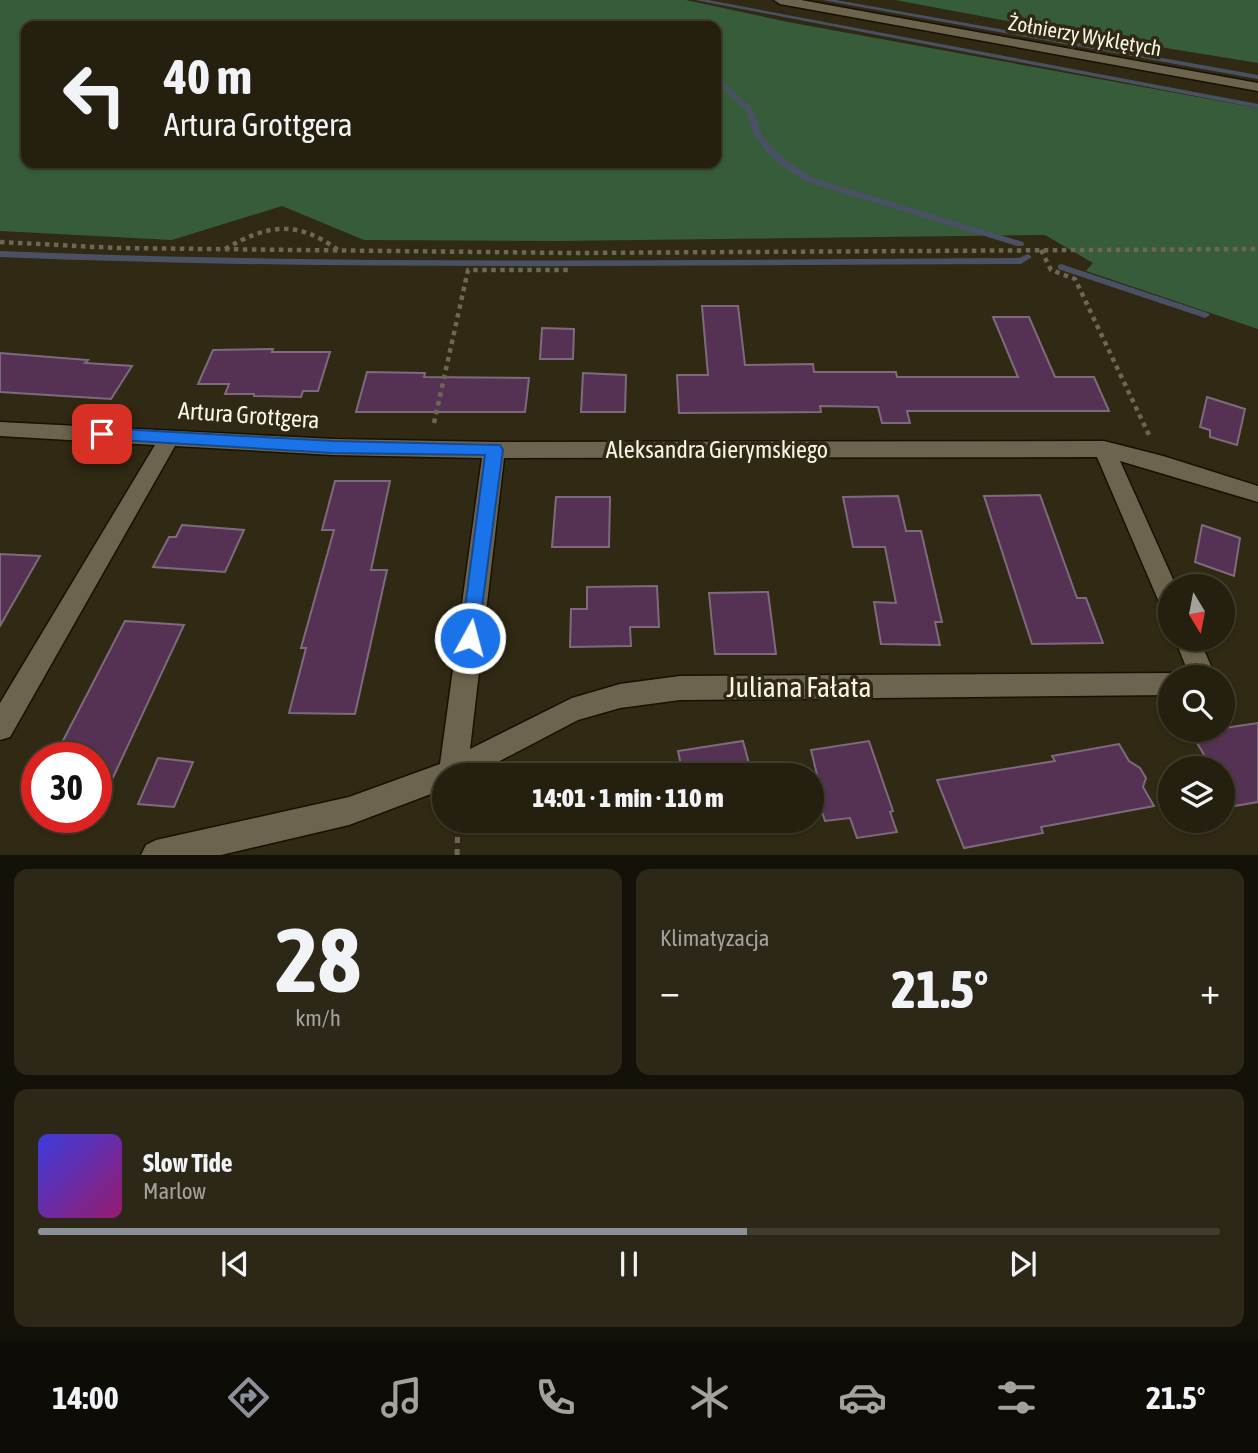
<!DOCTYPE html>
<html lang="pl">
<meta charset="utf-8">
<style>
:root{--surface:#241f0e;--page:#2c2717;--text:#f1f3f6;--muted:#a3a29e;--line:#413d2e;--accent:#8c9099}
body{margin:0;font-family:"Asap Condensed",sans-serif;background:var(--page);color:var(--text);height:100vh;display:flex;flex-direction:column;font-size:26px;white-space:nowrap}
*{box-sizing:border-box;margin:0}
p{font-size:23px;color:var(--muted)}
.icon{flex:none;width:38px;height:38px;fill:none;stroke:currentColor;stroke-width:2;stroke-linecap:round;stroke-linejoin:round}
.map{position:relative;height:855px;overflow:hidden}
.panel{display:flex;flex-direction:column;gap:14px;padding:14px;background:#141108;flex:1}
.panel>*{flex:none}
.top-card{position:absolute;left:21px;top:21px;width:700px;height:147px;border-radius:14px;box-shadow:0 2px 5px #0004,0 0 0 2px var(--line);background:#241f0e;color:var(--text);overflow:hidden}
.needle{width:46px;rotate:170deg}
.buttons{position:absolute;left:1158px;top:574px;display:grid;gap:14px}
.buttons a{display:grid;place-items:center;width:77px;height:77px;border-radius:50%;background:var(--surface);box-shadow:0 2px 5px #0004,0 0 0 2px var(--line);font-size:35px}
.speed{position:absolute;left:21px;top:742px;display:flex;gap:14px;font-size:35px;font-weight:700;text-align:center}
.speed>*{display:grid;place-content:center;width:91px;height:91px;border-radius:50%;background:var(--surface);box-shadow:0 2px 5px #0004,0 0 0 2px var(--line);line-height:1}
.speed .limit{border:10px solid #d22;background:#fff;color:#111}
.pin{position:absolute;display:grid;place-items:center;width:60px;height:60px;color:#fff;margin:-30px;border-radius:14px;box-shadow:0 4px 10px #0006}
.me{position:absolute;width:77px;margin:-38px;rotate:7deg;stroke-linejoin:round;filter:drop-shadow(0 0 5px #0008)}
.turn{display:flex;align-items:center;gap:24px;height:147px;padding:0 28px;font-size:32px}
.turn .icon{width:91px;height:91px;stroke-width:2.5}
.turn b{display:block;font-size:49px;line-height:60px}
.big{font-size:52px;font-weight:800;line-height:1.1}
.panel .widget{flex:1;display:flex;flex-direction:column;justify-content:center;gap:10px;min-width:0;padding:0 24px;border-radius:14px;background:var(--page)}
.panel .dial{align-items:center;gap:0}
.dial b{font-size:91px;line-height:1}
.song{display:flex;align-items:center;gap:21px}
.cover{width:84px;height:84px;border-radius:10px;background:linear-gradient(135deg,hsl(240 70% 55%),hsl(320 70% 35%))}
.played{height:7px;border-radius:4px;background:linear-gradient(90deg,var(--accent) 60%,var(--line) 60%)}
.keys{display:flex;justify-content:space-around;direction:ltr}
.heat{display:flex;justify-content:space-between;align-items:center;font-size:38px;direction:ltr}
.panel .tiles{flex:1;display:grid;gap:14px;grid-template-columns:1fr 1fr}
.widget:last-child{grid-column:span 2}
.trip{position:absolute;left:432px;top:763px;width:392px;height:70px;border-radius:35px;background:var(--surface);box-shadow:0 2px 5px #0004,0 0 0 2px var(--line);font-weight:800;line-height:70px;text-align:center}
.tabs{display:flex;height:112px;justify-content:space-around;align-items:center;background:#0e0c06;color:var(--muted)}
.tabs .icon{width:49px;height:49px}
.tabs .selected{color:var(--accent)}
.tabs b{font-size:32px;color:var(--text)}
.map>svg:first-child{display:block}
</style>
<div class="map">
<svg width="1258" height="855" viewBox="0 0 1258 855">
<rect width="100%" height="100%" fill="#302913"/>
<g fill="#365c3a" fill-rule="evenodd">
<path d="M0,0H686L788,22L1258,108V329L1086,271L1093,263L1045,235L556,241L364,240L282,206L172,240L0,231ZM26,26H716V163H26Z"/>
<polygon points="895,0 1258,0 1258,63 1067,32"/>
</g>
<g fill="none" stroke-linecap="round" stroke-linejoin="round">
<g fill="#4a5164" fill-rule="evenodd">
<polygon points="695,0 708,0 1258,104 1258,108"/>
<polygon points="822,0 836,0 1258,75 1258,79"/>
<polygon points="716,75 753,109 762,135 772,147 788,162 813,178 1023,242 1024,244 1023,246 1017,246 807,182 782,166 766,151 754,135 747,112 716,81"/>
<path d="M0,251C340,265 679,260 1019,258L1028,254L1032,257L1021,264C681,265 340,271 0,257Z"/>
<polygon points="1061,264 1208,313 1210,315 1205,318 1058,269 1058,265"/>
</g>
</g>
<g fill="#553254" stroke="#7e6a7d" stroke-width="2">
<polygon points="702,306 738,306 745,365 813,364 814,372 896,372 897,377 1018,377 993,317 1029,317 1055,377 1094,377 1109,411 907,411 910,423 882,423 878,407 820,406 821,412 679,413 677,375 708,375"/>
<polygon points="542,328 574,329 573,359 540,359"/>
<polygon points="273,349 272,352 330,352 318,391 303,391 301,397 254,396 254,394 225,394 229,384 198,384 213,350"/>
<polygon points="0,353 88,360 85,363 132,366 111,399 0,392"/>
<polygon points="367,372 425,373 424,377 529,378 525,412 356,412"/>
<polygon points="583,373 626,375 625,412 581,412"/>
<polygon points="1207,397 1245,409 1237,445 1210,437 1210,430 1200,427"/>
<polygon points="335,481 390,481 371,570 387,570 355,714 289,713 306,648 301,648 334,530 322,530"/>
<polygon points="1040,495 1077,598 1086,598 1103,643 1032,644 984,496"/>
<polygon points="898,496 906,531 921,531 942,622 935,622 940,645 881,644 874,602 896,603 885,547 853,547 843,497"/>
<polygon points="556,497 610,497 609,547 552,547"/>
<polygon points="182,525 244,530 225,572 153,567 169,537 176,537"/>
<polygon points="1202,525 1240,538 1234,576 1195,562"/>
<polygon points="0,554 40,556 0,626"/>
<polygon points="657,586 659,627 630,627 631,646 570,647 571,609 587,609 587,587"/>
<polygon points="768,592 776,654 715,654 709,593"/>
<polygon points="125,621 184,625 96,814 96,758 54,758"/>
<polygon points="1258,723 1258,802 1235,806 1223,787 1223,768 1212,768 1191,733"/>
<polygon points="743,741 752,775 683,775 678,751"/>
<polygon points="869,741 893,811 890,812 897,832 857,838 850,818 825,821 812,781 818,779 811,750"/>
<polygon points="1119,744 1129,761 1140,768 1146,778 1143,787 1154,806 1041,827 1043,833 964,848 937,780 1055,761 1052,756"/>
<polygon points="158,758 193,762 174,807 138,804"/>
</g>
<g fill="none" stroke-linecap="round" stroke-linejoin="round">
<g stroke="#181100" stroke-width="3">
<g id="street">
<polygon points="0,422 333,439 494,442 1104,441 1163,456 1258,486 1258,502 1120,461 1176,586 1171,586 1171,612 1162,609 1159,602 1097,457 504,458 470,749 572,698 620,684 680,676 1171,673 1181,677 1171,677 1171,695 680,700 620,708 578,720 473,775 444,775 444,789 349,825 221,855 141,855 146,845 156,840 349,797 440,764 482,458 333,455 175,446 10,737 0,740 0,703 155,445 0,436"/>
<polygon points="1175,639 1199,639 1216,677 1190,677"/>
</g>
</g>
<g stroke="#181100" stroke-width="3">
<polygon id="secondary" points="774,0 801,0 1258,83 1258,91 780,4"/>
</g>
<g stroke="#6d6753" stroke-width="4.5" stroke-dasharray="4.5 4.5" stroke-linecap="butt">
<polyline points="0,242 116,248 573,253 1258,249"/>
<path d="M225,249C268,224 297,220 338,250"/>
<polyline points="1041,250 1051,270 1075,279 1149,435"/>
<polyline points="434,423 468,270 568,270"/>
</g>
<polyline stroke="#6d6753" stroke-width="5" stroke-dasharray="6 6" stroke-linecap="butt" points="457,855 458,821"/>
<use href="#street" fill="#6d644d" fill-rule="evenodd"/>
<use href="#secondary" fill="#6d644d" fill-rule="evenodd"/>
</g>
<polygon fill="#1a73e8" stroke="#114b97" stroke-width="2" points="102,428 333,441 500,445 503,450 477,644 470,646 464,644 461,638 485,455 333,453 102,439 94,434"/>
<g text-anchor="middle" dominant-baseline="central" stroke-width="7" stroke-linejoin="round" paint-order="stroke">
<g font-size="21" fill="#f8f4e6" stroke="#302913">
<text transform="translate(1085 35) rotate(10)">Żołnierzy Wyklętych</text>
</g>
<g font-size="24" fill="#f8f4e6" stroke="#302913">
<text transform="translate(249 415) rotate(4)">Artura Grottgera</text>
<text x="717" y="449">Aleksandra Gierymskiego</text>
</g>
<g font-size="28" fill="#f8f4e6" stroke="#302913">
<text x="799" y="687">Juliana Fałata</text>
</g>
</g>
</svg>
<div class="buttons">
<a><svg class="needle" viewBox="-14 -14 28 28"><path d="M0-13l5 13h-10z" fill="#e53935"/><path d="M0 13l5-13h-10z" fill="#a3a29e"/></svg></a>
<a><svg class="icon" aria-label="search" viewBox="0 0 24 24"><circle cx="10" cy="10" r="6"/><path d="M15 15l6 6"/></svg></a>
<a><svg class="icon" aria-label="layers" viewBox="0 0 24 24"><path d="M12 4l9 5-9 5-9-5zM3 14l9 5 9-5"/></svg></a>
</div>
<div class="speed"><div class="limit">30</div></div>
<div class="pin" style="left:102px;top:434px;background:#d93025"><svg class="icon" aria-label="arrive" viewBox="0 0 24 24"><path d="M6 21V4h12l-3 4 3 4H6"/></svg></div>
<svg class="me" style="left:470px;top:638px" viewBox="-20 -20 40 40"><circle r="17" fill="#1a73e8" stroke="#fff" stroke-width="3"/><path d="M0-11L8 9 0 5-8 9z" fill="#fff"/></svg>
<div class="trip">14:01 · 1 min · 110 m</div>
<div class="top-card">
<div class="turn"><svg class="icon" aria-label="left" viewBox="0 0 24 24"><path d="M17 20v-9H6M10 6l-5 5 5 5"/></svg><div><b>40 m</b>Artura Grottgera</div></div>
</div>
</div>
<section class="panel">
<div class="tiles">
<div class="widget dial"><b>28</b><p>km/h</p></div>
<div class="widget"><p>Klimatyzacja</p>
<div class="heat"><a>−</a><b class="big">21.5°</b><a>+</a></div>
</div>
<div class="widget">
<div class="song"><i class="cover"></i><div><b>Slow Tide</b><p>Marlow</p></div></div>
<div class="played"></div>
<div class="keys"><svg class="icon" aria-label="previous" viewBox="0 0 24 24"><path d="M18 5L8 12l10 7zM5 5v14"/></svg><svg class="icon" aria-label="pause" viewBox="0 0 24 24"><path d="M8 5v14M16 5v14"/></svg><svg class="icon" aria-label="next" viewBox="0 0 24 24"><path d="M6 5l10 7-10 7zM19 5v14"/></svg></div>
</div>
</div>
</section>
<nav class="tabs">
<b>14:00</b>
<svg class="icon selected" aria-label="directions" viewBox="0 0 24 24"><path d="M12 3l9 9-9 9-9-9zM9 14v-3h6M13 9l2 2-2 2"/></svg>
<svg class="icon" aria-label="music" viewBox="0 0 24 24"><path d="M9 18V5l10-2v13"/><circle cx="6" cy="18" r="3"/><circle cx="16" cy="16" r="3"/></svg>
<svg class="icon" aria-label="phone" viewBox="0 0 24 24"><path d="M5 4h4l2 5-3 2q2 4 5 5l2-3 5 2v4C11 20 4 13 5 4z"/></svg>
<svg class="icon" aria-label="climate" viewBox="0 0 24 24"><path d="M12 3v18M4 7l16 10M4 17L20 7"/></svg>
<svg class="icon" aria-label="car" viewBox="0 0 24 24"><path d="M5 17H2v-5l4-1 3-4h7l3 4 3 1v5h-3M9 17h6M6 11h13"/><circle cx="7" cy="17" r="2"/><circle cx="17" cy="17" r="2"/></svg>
<svg class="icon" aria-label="filters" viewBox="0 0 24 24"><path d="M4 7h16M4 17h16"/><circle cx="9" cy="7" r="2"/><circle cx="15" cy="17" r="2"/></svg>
<b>21.5°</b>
</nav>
